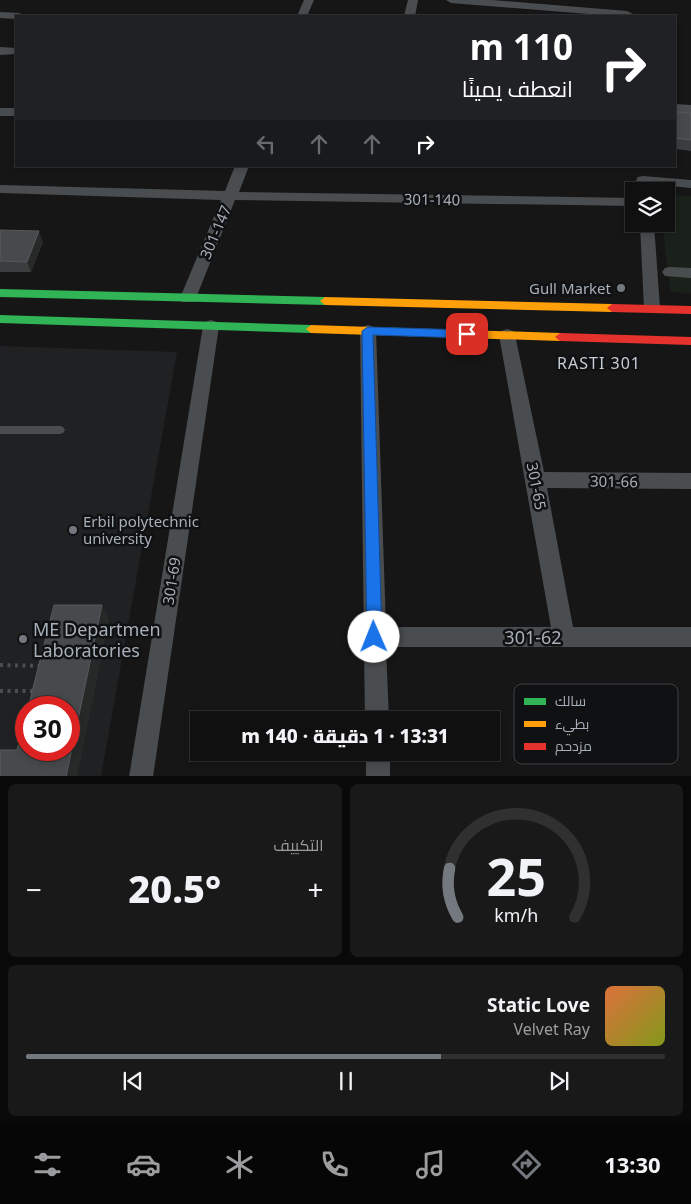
<!DOCTYPE html>
<html lang="ar">
<meta charset="utf-8">
<style>
:root{--surface:#101010;--page:#191919;--text:#f1f3f6;--muted:#9c9d9f;--line:#303030;--accent:#74797f}
body{margin:0;font-family:"Noto Sans",Cairo,sans-serif;background:var(--page);color:var(--text);direction:rtl;height:100vh;display:flex;flex-direction:column;font-size:19px;white-space:nowrap}
*{box-sizing:border-box;margin:0}
p{font-size:16px;color:var(--muted)}
.icon{flex:none;width:28px;height:28px;fill:none;stroke:currentColor;stroke-width:2;stroke-linecap:round;stroke-linejoin:round}
.map{position:relative;height:776px;overflow:hidden;direction:ltr}
.sheet{display:flex;flex-direction:column;gap:8px;padding:8px;background:#090909;flex:1}
.sheet>*{flex:none}
.hud{position:absolute;left:15px;top:15px;width:661px;height:152px;border-radius:0px;box-shadow:0 2px 8px #0003,0 0 0 1px var(--line);direction:rtl;background:#202124;color:#fff;overflow:hidden}
.fabs{position:absolute;left:625px;top:182px;display:grid;gap:10px}
.fabs a{display:grid;place-items:center;width:50px;height:50px;border-radius:0px;background:var(--surface);box-shadow:0 2px 8px #0003,0 0 0 1px var(--line);font-size:25px}
.speed{position:absolute;left:15px;top:696px;display:flex;gap:10px;font-size:25px;font-weight:700;text-align:center}
.speed>*{display:grid;place-content:center;width:65px;height:65px;border-radius:50%;background:var(--surface);box-shadow:0 2px 8px #0003,0 0 0 1px var(--line);line-height:1}
.speed .limit{border:8px solid #d22;background:#fff;color:#111}
.pin{position:absolute;display:grid;place-items:center;width:42px;height:42px;color:#fff;margin:-21px;border-radius:10px;box-shadow:0 2px 8px #0006}
.me{position:absolute;width:55px;margin:-28px;rotate:359deg;stroke-linejoin:round;filter:drop-shadow(0 0 4px #0008)}
.turn{display:flex;align-items:center;gap:18px;height:105px;padding:0 20px;font-size:22px}
.turn .icon{width:65px;height:65px;stroke-width:2.5}
.turn b{display:block;font-size:35px;line-height:42px}
.lanes{display:flex;align-items:center;height:48px;padding:0 20px;background:#0003;justify-content:center;gap:25px;direction:ltr}
.lanes .off{opacity:.35}
.big{font-size:38px;font-weight:800;line-height:1.1}
.sheet .card{flex:1;display:flex;flex-direction:column;justify-content:center;gap:8px;min-width:0;padding:0 18px;border-radius:8px;background:var(--page)}
.sheet .dial{align-items:center;gap:0}
.dial svg{height:130px;overflow:visible;fill:none;stroke:var(--line);stroke-width:7;stroke-linecap:round;text-anchor:middle}
.dial text{fill:var(--text);stroke:none}
.song{display:flex;align-items:center;gap:15px}
.cover{width:60px;height:60px;border-radius:8px;background:linear-gradient(135deg,hsl(20 70% 55%),hsl(70 70% 35%))}
.played{height:5px;border-radius:2px;background:linear-gradient(90deg,var(--accent) 65%,var(--line) 65%)}
.keys{display:flex;justify-content:space-around;direction:ltr}
.heat{display:flex;justify-content:space-between;align-items:center;font-size:28px;direction:ltr}
.sheet .tiles{flex:1;display:grid;gap:8px;grid-template-columns:1fr 1fr}
.card:last-child{grid-column:span 2}
.trip{position:absolute;left:190px;top:711px;width:310px;height:50px;border-radius:0px;background:var(--surface);box-shadow:0 2px 8px #0003,0 0 0 1px var(--line);font-weight:800;line-height:50px;text-align:center;direction:rtl}
.tabs{display:flex;height:80px;justify-content:space-around;align-items:center;background:#060606;color:var(--muted)}
.tabs .icon{width:35px;height:35px}
.tabs .active{color:var(--accent)}
.tabs b{font-size:22px;color:var(--text)}
.map>svg:first-child{display:block}
</style>
<div class="map">
<svg width="691" height="777" viewBox="0 0 691 777">
<rect width="100%" height="100%" fill="#161616"/>
<path fill="#202123" fill-rule="evenodd" d="M0,346L177,352L101,776H0ZM26,708H69V750H26Z"/>
<polygon fill="#1a201a" points="666,194 691,196 691,294 671,291 670,287 662,224 666,224"/>
<g fill="none" stroke-linecap="round" stroke-linejoin="round">
<g stroke="#4c4d51" stroke-width="4" stroke-dasharray="3 4.5" stroke-linecap="butt">
<polyline points="0,665 42,666"/>
<polyline points="0,691 35,691"/>
</g>
<polygon fill="#4a4d4f" fill-rule="evenodd" points="0,426 60,426 63,427 65,430 63,433 60,434 0,434"/>
<g fill="#4a4d4f" fill-rule="evenodd">
<polygon points="304,0 314,0 307,16 297,16"/>
<polygon points="408,0 418,0 415,16 404,16"/>
<polygon points="446,0 492,0 627,11 633,14 631,16 613,16 451,3"/>
<polygon points="0,12 19,13 25,16 16,16 16,19 0,18"/>
<polygon points="0,47 16,48 16,54 0,55"/>
<polygon points="675,104 691,105 691,113 675,112"/>
<rect x="0" y="108" width="16" height="8"/>
<polygon points="235,166 249,166 239,192 634,198 634,206 235,200 196,298 194,302 182,302 180,298 221,200 0,193 0,185 225,191"/>
<polygon points="643,176 691,180 691,188 638,183 636,180 638,177"/>
<polygon points="640,224 654,224 660,308 658,312 646,312 644,308"/>
<polygon points="670,267 691,268 691,278 665,276 662,272 665,268"/>
<polygon points="211,320 217,322 219,326 153,777 129,777 203,326 205,322"/>
<polygon points="368,325 374,327 376,331 386,627 551,627 499,335 501,331 507,329 513,331 515,335 544,472 691,473 691,489 547,488 573,627 691,627 691,647 386,647 389,720 365,720 360,331 362,327"/>
<rect x="366" y="752" width="24" height="25"/>
</g>
<g fill="#30b455" fill-rule="evenodd">
<polygon points="0,289 325,297 330,301 325,305 0,297"/>
<polygon points="0,315 311,325 316,329 311,333 0,323"/>
</g>
<g fill="#ff9f0a" fill-rule="evenodd">
<polygon points="325,297 612,304 617,308 612,312 325,305 320,301"/>
<polygon points="311,325 560,333 565,337 560,341 311,333 306,329"/>
</g>
<g fill="#e5322d" fill-rule="evenodd">
<polygon points="612,304 691,306 691,314 612,312 607,308"/>
<polygon points="560,333 691,337 691,345 560,341 555,337"/>
</g>
</g>
<g fill="#3b3e3f">
<polygon points="675,112 691,113 691,151 675,149"/>
<polygon points="0,230 43,242 31,272 0,272"/>
</g>
<g fill="#272929">
<polygon points="39,231 43,242 31,272 27,262"/>
<polygon points="102,605 109,620 77,777 66,777"/>
</g>
<g fill="#474a4c" stroke="#565a5d">
<polygon points="675,112 691,113 691,140 675,138"/>
<polygon points="0,230 39,231 27,262 0,261"/>
<polygon points="54,605 102,605 66,777 0,777 0,750 17,750 26,715 26,750 69,750 69,708 28,708"/>
</g>
<polygon fill="#1a73e8" stroke="#114b97" points="368,327 467,330 473,334 467,338 373,335 382,637 379,642 374,644 370,642 367,637 362,331"/>
<g fill="#74797f" stroke="#101112" stroke-width="2">
<circle cx="621" cy="288" r="5"/>
<circle cx="73" cy="530" r="5"/>
<circle cx="23" cy="639" r="5"/>
</g>
<g text-anchor="middle" dominant-baseline="central" stroke-width="5" stroke-linejoin="round" paint-order="stroke">
<g font-size="15" fill="#a7afb8" stroke="#101112">
<text transform="translate(432 199) rotate(1)">301-140</text>
<text transform="translate(215 232) rotate(-67)">301-147</text>
<text transform="translate(614 481) rotate(1)">301-66</text>
<text transform="translate(537 486) rotate(79)">301-65</text>
<text transform="translate(171 581) rotate(-81)">301-69</text>
</g>
<g font-size="15" fill="#a7afb8" stroke="#101112" text-anchor="end">
<text x="611" y="288">Gull Market</text>
<text x="83" y="521" text-anchor="start">Erbil polytechnic<tspan x="83" dy="17">university</tspan></text>
</g>
<g font-size="16" letter-spacing="1" fill="#c8cdd3" stroke="#101112">
<text x="599" y="363">RASTI 301</text>
</g>
<g font-size="18" fill="#a7afb8" stroke="#101112" text-anchor="start">
<text x="33" y="629">ME Departmen<tspan x="33" dy="21">Laboratories</tspan></text>
</g>
<g font-size="18" fill="#a7afb8" stroke="#101112">
<text x="533" y="637">301-62</text>
</g>
</g>
<rect x="514" y="684" width="164" height="80" rx="8" fill="#101112" stroke="#3d4044" stroke-width="1"/>
<rect x="524" y="698" width="22" height="7" fill="#30b455"/>
<rect x="524" y="721" width="22" height="6" fill="#ff9f0a"/>
<rect x="524" y="743" width="22" height="7" fill="#e5322d"/>
<g font-size="14" fill="#a7afb8">
<text x="555" y="706">سالك</text>
<text x="555" y="729">بطيء</text>
<text x="555" y="751">مزدحم</text>
</g>
</svg>
<div class="fabs">
<a><svg class="icon" aria-label="layers" viewBox="0 0 24 24"><path d="M12 4l9 5-9 5-9-5zM3 14l9 5 9-5"/></svg></a>
</div>
<div class="speed"><div class="limit">30</div></div>
<div class="pin" style="left:467px;top:334px;background:#d93025"><svg class="icon" aria-label="arrive" viewBox="0 0 24 24"><path d="M6 21V4h12l-3 4 3 4H6"/></svg></div>
<svg class="me" style="left:374px;top:637px" viewBox="-20 -20 40 40"><circle r="19" fill="#fff"/><path d="M0-13L10 11 0 6-10 11z" fill="#1a73e8"/></svg>
<div class="trip">13:31 · 1 دقيقة · 140 m</div>
<div class="hud">
<div class="turn"><svg class="icon" aria-label="right" viewBox="0 0 24 24"><path d="M7 20v-9h11M14 6l5 5-5 5"/></svg><div><b>110 m</b>انعطف يمينًا</div></div>
<div class="lanes"><svg class="icon off" aria-label="left" viewBox="0 0 24 24"><path d="M17 20v-9H6M10 6l-5 5 5 5"/></svg><svg class="icon off" aria-label="ahead" viewBox="0 0 24 24"><path d="M12 20V5M6 11l6-6 6 6"/></svg><svg class="icon off" aria-label="ahead" viewBox="0 0 24 24"><path d="M12 20V5M6 11l6-6 6 6"/></svg><svg class="icon" aria-label="right" viewBox="0 0 24 24"><path d="M7 20v-9h11M14 6l5 5-5 5"/></svg></div>
</div>
</div>
<section class="sheet">
<div class="tiles">
<div class="card dial"><svg viewBox="0 0 100 80">
<path d="M14 69A42 42 0 1 1 86 69"/>
<path d="M14 69A42 42 0 0 1 9 39" stroke="#74797f"/>
<text x="50" y="56" font-size="32" font-weight="700">25</text>
<text x="50" y="72" font-size="11">km/h</text>
</svg></div>
<div class="card"><p>التكييف</p>
<div class="heat"><a>−</a><b class="big">20.5°</b><a>+</a></div>
</div>
<div class="card">
<div class="song"><i class="cover"></i><div><b>Static Love</b><p>Velvet Ray</p></div></div>
<div class="played"></div>
<div class="keys"><svg class="icon" aria-label="previous" viewBox="0 0 24 24"><path d="M18 5L8 12l10 7zM5 5v14"/></svg><svg class="icon" aria-label="pause" viewBox="0 0 24 24"><path d="M8 5v14M16 5v14"/></svg><svg class="icon" aria-label="next" viewBox="0 0 24 24"><path d="M6 5l10 7-10 7zM19 5v14"/></svg></div>
</div>
</div>
</section>
<nav class="tabs">
<b>13:30</b>
<svg class="icon active" aria-label="directions" viewBox="0 0 24 24"><path d="M12 3l9 9-9 9-9-9zM9 14v-3h6M13 9l2 2-2 2"/></svg>
<svg class="icon" aria-label="music" viewBox="0 0 24 24"><path d="M9 18V5l10-2v13"/><circle cx="6" cy="18" r="3"/><circle cx="16" cy="16" r="3"/></svg>
<svg class="icon" aria-label="phone" viewBox="0 0 24 24"><path d="M5 4h4l2 5-3 2q2 4 5 5l2-3 5 2v4C11 20 4 13 5 4z"/></svg>
<svg class="icon" aria-label="climate" viewBox="0 0 24 24"><path d="M12 3v18M4 7l16 10M4 17L20 7"/></svg>
<svg class="icon" aria-label="car" viewBox="0 0 24 24"><path d="M5 17H2v-5l4-1 3-4h7l3 4 3 1v5h-3M9 17h6M6 11h13"/><circle cx="7" cy="17" r="2"/><circle cx="17" cy="17" r="2"/></svg>
<svg class="icon" aria-label="filters" viewBox="0 0 24 24"><path d="M4 7h16M4 17h16"/><circle cx="9" cy="7" r="2"/><circle cx="15" cy="17" r="2"/></svg>
</nav>
